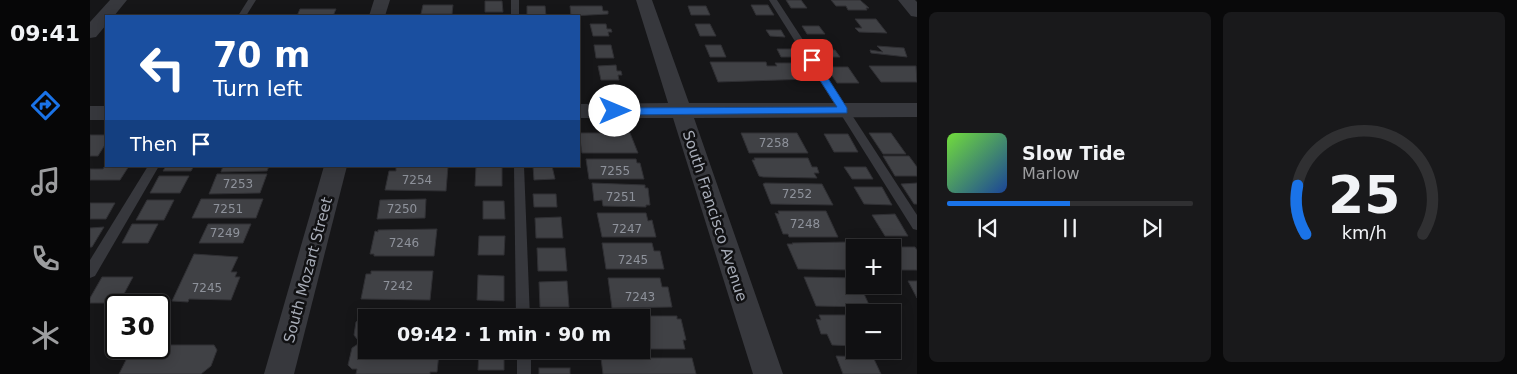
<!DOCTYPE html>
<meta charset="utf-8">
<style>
:root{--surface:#101012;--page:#19191b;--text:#f1f3f6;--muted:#9c9d9f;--line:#303032;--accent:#1a73e8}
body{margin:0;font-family:"DejaVu Sans",sans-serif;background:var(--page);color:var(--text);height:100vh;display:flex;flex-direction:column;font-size:19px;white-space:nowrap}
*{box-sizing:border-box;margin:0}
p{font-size:16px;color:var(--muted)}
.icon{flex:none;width:28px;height:28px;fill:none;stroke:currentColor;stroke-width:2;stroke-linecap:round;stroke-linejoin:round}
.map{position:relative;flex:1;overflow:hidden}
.drawer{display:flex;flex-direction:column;gap:12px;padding:12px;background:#09090a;width:600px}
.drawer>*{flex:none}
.banner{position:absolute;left:15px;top:15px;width:475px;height:152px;border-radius:0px;box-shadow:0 2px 12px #0003,0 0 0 1px var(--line);background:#1a4fa0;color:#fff;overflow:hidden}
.fabs{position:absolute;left:756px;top:239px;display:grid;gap:10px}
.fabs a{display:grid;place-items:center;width:55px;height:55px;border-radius:0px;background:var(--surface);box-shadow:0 2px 12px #0003,0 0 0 1px var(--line);font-size:25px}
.speed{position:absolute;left:15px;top:294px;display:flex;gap:10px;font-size:25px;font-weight:700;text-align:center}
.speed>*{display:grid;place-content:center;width:65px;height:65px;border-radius:50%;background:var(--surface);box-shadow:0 2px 12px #0003,0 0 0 1px var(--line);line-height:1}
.speed .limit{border:2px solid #111;border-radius:8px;background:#fff;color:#111}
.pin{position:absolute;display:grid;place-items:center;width:42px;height:42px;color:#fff;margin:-21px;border-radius:10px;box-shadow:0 2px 8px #0006}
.me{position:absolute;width:55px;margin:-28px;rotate:90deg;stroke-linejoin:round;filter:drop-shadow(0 0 4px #0008)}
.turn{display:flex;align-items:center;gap:18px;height:105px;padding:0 25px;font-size:22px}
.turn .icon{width:65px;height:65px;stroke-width:2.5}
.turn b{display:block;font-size:35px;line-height:42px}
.then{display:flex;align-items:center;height:48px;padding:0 25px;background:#0003;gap:10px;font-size:19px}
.drawer .card{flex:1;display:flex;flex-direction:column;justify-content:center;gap:8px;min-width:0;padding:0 18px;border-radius:8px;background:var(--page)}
.drawer .dial{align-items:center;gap:0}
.dial svg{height:130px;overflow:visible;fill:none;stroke:var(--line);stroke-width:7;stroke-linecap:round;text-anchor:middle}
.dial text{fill:var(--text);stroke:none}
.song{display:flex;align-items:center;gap:15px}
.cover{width:60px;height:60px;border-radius:8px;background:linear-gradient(135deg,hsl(100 70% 55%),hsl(220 70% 35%))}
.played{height:5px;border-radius:2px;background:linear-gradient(90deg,var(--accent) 50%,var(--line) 50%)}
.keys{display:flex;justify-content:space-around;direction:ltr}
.drawer .tiles{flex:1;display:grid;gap:12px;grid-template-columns:repeat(2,1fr)}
.trip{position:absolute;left:268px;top:309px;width:292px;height:50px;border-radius:0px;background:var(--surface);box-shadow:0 2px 12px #0003,0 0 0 1px var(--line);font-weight:700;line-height:50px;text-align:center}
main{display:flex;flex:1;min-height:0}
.tabs{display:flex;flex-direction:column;width:90px;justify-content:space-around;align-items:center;background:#060607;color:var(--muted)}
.tabs .icon{width:35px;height:35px}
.tabs .on{color:var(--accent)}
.tabs b{font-size:22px;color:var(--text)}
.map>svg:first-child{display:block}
</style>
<main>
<nav class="tabs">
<b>09:41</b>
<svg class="icon on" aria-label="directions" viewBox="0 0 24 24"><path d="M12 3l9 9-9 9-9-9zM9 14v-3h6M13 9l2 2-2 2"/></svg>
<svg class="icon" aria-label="music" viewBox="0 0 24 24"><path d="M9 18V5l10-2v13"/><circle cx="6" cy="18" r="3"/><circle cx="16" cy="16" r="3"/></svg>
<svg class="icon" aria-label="phone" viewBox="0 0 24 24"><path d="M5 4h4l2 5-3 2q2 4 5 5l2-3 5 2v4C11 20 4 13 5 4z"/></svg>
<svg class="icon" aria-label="climate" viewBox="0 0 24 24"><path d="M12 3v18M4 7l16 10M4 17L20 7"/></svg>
</nav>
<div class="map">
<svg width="827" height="374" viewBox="0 0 827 374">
<rect width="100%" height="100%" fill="#161618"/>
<g fill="#404145" stroke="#303034">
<polygon points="696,0 711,0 717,8 701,8"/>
<polygon points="741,0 770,0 779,8 776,8 777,10 758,10 756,6 746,6"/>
<polygon points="395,1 412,1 413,12 395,12"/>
<polygon points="333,5 363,5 362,14 331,14"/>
<polygon points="661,5 678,5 684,15 666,15"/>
<polygon points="437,6 455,6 456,16 437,16"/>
<polygon points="480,6 512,6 513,11 518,11 518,14 481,16"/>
<polygon points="598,6 616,6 620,15 601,15"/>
<polygon points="210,9 246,9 243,16 207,16"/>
<polygon points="765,19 786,19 797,33 769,32 765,28 772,28"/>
<polygon points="500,24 516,24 517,29 521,29 522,32 518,32 519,36 503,36"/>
<polygon points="605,24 620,24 626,36 610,36"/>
<polygon points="712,26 729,26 735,34 717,34"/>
<polygon points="676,30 691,30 695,37 680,36"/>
<polygon points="504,45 521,45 524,58 506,58"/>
<polygon points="615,45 631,45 636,57 620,57"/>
<polygon points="787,46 814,48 817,57 781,53 780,50 793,52"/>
<polygon points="687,49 703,49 708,57 691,57"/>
<polygon points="727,50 745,50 750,57 731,57"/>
<polygon points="620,62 676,62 677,66 687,66 685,63 709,63 720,79 628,82"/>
<polygon points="526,65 527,71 531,71 532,75 528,75 529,80 511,80 508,66"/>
<polygon points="779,66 826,66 827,82 791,82"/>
<polygon points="736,67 758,67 769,83 747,83"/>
<polygon points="489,133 540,133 548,153 492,153"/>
<polygon points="651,133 707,133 718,153 659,153"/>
<polygon points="779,133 801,133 816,154 793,154"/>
<polygon points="734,134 758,134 768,152 744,152"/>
<polygon points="0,135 16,135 16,143 8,156 0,156"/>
<polygon points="793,156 819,156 827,167 827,176 805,176"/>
<polygon points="664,158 718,158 722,167 727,167 729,173 724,173 727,178 673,177 669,176 662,160 665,160"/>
<polygon points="496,159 546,159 547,163 550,163 554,179 499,179"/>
<polygon points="16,164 16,166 39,166 30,180 0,180 0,169 13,169"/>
<polygon points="76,166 104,166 101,171 73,171"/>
<polygon points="133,166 179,166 177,171 131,172"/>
<polygon points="306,166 358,166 356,191 295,190 299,171 306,171"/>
<polygon points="386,166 412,166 412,186 385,186"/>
<polygon points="443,166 462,166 465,179 444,180"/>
<polygon points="754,167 776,167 783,179 762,179"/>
<polygon points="127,174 177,174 170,193 119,194"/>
<polygon points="69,176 99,176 90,193 60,193"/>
<polygon points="502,183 555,185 555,188 558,188 560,205 556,205 556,207 513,206 512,200 504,201"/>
<polygon points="675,183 732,184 743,205 681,204 673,184"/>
<polygon points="827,183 827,204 824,204 811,184"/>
<polygon points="764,187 792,187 802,205 774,204"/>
<polygon points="443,194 466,194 467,207 444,207"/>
<polygon points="111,199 173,199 166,218 102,218"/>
<polygon points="336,199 335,218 287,219 290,200"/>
<polygon points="57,200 84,200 74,220 46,220"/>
<polygon points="393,201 414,201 415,219 393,219"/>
<polygon points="0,203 25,203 16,219 0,219"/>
<polygon points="688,211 736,211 748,237 699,237 698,234 693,234 685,213 689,214"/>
<polygon points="507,213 556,213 558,221 562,220 566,237 512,237"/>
<polygon points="805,214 818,236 795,236 782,215"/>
<polygon points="471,217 473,238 446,238 445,218"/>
<polygon points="42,224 68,224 58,243 32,243"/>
<polygon points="118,224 161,224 153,243 109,243"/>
<polygon points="14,227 2,247 0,247 0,228"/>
<polygon points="347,229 344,256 284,256 284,254 280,254 285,231 288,232 288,230"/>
<polygon points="389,236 415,236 414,255 388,255"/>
<polygon points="758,242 765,256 765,270 708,269 697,244 703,244 702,243"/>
<polygon points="512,243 562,243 564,251 570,251 574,269 516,269"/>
<polygon points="797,247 825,247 827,250 827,270 810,270 802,257 802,248"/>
<polygon points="447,248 475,248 477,271 448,271"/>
<polygon points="104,254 148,257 141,272 147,272 145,277 150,277 141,300 99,299 98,302 82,301"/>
<polygon points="281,271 343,271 340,300 271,299 276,274 281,274"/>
<polygon points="388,275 414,276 414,301 387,300"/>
<polygon points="12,277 43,277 29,303 0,303 0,298"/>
<polygon points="714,277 765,278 765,285 770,285 780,307 726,306"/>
<polygon points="518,278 570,278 572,287 578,287 582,307 522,308"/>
<polygon points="477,281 479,307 450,307 449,282"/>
<polygon points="818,281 827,281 827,298"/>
<polygon points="272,310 347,310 348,313 354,313 353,318 276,318 276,339 267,339 264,335 266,322 270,318"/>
<polygon points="729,315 765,315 765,346 742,345 737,334 731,334 726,319 731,320"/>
<polygon points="535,316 587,316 587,319 591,319 596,340 593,340 595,349 551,349 551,318 535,318"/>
<polygon points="268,344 276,344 276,350 343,350 343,353 349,353 347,372 340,372 340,374 266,374 267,369 262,369 258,365 262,348"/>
<polygon points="69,345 124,345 127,350 121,366 111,374 29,374 38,356 52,357 56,348 69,348"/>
<polygon points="389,350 414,350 414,370 388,370"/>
<polygon points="746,356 783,357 791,374 753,374"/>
<polygon points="511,358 602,358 606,374 513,374"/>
<rect x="449" y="368" width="31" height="6"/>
</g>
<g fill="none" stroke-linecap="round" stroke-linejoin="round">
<g fill="#37383d" fill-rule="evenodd">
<polygon points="158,0 166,0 156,16 148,16"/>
<rect x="421" y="0" width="8" height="16"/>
<polygon points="679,0 687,0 827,215 827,230 823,229"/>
<polygon points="58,166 69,166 5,276 0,278 0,260"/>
<polygon points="424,166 434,166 440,318 426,318"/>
<rect x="427" y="350" width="14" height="24"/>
</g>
<g fill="#37383d" fill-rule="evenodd">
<polygon points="20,0 37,0 24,16 16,16 16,25 6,37 0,38 0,22"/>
<polygon points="284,0 300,0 295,16 279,16"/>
<polygon points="546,0 562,0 599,103 827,103 827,117 604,118 693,374 663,374 583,118 489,118 489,104 578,103"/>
<polygon points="808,0 825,0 827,2 827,17 821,16"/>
<rect x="0" y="106" width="16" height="14"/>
<polygon points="234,166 257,166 204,374 174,374"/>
</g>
</g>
<polygon fill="#1a73e8" stroke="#114b97" points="722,57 725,58 757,108 757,113 525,115 520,111 525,108 747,107 717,60"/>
<g text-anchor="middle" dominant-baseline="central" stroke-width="5" stroke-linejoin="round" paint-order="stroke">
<g font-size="12" fill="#8e929b">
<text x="684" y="143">7258</text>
<text x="525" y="171">7255</text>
<text x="327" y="180">7254</text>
<text x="148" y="184">7253</text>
<text x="707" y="194">7252</text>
<text x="531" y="197">7251</text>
<text x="138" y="209">7251</text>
<text x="312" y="209">7250</text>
<text x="715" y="224">7248</text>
<text x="537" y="229">7247</text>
<text x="135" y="233">7249</text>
<text x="314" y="243">7246</text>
<text x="543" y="260">7245</text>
<text x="308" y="286">7242</text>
<text x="117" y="288">7245</text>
<text x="550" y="297">7243</text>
</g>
<g font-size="15" fill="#a8adb8" stroke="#111113">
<text transform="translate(625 216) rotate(72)">South Francisco Avenue</text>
<text transform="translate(218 270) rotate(-75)">South Mozart Street</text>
</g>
</g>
</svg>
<div class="fabs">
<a>+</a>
<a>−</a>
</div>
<div class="speed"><div class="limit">30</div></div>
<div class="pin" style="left:722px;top:60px;background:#d93025"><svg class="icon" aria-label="arrive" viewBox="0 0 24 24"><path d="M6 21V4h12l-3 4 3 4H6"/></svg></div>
<svg class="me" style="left:525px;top:111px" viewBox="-20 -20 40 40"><circle r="19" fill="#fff"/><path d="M0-13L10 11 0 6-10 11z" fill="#1a73e8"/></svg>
<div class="trip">09:42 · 1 min · 90 m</div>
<div class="banner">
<div class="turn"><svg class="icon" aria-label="left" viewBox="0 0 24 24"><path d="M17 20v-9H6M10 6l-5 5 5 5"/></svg><div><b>70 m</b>Turn left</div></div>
<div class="then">Then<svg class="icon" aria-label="arrive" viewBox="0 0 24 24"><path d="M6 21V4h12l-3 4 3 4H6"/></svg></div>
</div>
</div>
<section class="drawer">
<div class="tiles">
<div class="card">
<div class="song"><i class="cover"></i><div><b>Slow Tide</b><p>Marlow</p></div></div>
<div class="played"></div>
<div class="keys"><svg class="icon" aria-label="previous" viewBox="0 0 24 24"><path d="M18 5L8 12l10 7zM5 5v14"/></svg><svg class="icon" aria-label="pause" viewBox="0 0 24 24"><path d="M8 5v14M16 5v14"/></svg><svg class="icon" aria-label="next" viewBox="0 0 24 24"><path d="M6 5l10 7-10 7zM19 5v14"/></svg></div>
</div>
<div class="card dial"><svg viewBox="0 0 100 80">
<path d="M14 69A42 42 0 1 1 86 69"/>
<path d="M14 69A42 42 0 0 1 9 39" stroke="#1a73e8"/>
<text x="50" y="56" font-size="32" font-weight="700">25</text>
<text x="50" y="72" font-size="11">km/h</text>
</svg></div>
</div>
</section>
</main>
